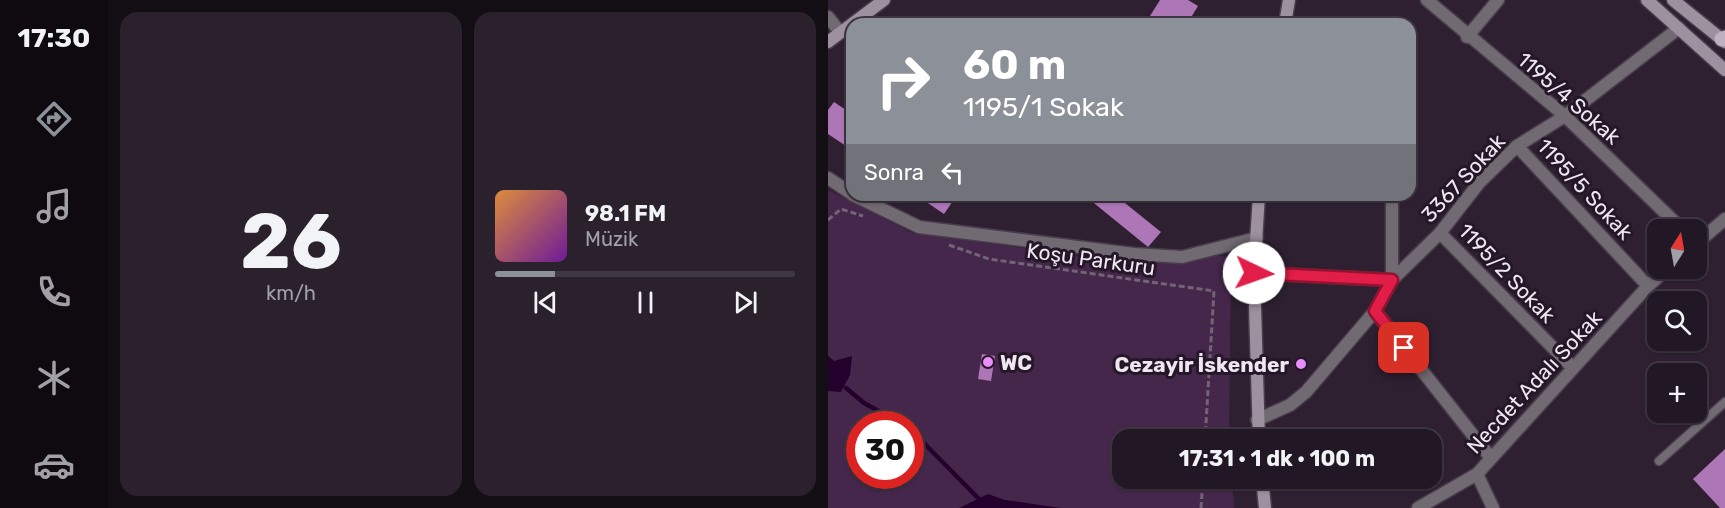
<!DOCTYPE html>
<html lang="tr">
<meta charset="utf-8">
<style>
:root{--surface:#221825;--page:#2a212d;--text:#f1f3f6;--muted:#a2a0a7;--line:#3f3742;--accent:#8c9099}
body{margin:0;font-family:Rubik,sans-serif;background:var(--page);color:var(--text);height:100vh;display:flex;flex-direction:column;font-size:22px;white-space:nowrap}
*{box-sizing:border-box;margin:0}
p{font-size:20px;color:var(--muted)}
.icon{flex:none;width:33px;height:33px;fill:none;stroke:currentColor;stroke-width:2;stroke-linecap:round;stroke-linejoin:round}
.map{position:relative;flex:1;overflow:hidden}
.panel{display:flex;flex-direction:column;gap:12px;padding:12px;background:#130d14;width:720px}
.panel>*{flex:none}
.top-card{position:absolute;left:18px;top:18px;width:570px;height:183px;border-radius:18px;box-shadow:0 2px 4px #0004,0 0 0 2px var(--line);background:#8c9099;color:#fff;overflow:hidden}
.needle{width:39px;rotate:11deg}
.tools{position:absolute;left:819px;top:219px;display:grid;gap:12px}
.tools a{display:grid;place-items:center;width:60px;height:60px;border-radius:12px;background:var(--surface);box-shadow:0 2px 4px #0004,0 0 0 2px var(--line);font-size:30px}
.speed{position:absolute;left:18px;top:411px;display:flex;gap:12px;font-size:30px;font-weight:700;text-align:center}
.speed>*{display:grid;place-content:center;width:78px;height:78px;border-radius:50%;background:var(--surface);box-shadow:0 2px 4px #0004,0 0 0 2px var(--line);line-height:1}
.speed .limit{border:9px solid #d22;background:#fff;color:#111}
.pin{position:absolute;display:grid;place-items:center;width:51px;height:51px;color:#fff;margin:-26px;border-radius:12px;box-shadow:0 3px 9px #0006}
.me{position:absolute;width:66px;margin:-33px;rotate:93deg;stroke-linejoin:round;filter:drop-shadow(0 0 4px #0008)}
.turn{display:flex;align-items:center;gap:21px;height:126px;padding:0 18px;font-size:27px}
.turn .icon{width:78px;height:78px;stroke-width:2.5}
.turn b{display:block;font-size:42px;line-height:51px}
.then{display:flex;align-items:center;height:57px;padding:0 18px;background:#0003;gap:12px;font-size:22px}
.panel .widget{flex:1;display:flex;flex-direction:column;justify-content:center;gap:9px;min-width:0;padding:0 21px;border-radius:18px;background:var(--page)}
.panel .dial{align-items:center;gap:0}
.dial b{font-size:78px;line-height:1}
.song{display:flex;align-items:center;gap:18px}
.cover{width:72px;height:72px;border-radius:9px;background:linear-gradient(135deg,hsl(30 70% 55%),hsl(280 70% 35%))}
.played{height:6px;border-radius:3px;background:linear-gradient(90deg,var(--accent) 20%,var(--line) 20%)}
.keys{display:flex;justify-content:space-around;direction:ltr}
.panel .tiles{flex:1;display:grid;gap:12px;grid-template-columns:repeat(2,1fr)}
.trip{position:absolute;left:284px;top:429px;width:330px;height:60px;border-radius:18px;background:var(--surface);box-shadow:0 2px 4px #0004,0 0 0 2px var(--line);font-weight:700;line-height:60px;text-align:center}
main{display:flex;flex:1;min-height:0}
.tabs{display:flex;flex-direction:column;width:108px;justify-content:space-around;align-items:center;background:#0e0a0f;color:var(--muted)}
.tabs .icon{width:42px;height:42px}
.tabs .active{color:var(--accent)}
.tabs b{font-size:27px;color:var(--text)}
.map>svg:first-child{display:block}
</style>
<main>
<nav class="tabs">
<b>17:30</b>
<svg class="icon active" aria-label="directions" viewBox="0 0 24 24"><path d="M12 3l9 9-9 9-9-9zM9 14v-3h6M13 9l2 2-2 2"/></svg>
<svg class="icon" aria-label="music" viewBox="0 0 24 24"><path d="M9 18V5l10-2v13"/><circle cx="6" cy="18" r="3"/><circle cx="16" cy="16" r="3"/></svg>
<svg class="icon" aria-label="phone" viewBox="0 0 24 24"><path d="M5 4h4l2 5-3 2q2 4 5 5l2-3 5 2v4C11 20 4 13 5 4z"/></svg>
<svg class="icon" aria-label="climate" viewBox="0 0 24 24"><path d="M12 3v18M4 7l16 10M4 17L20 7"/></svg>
<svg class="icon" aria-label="car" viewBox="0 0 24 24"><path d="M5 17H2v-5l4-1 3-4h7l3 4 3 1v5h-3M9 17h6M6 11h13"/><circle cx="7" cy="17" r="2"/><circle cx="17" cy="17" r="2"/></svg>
</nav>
<section class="panel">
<div class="tiles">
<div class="widget dial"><b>26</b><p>km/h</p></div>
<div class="widget">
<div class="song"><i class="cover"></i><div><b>98.1 FM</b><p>Müzik</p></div></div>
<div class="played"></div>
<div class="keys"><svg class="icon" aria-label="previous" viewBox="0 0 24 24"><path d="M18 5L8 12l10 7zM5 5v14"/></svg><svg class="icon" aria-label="pause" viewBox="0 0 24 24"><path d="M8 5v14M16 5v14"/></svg><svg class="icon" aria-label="next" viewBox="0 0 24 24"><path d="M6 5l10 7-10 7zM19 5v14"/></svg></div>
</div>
</div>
</section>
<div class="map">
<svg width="897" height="508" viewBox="0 0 897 508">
<rect width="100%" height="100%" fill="#2e2031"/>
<path fill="#46274c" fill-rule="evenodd" d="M0,190L84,233L309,264L366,253L403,257L401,439L294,440V478L404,479L406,508H0ZM32,424H82V476H32Z"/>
<g fill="#24012c">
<polygon points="0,356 6,361 24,356 22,375 13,392 0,391"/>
<polygon points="160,494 177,500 233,508 131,508"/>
</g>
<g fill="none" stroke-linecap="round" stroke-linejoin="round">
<g stroke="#24012c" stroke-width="4.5">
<polyline points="18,388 36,403 74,424"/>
<polyline points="82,429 151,499"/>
</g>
</g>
<g fill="#ac76b7">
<polygon points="332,0 360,0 370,6 359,24 317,24"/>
<polygon points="6,102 24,114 24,150 0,134 0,110"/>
<polygon points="88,195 129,195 116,214"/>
<polygon points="256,195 287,195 333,232 320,247"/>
<polygon points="154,354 167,356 163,381 150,379"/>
<polygon points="897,449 897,508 892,508 865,479"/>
</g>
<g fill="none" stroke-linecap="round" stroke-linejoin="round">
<g stroke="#493c4c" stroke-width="11">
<polyline id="service" points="831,461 897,402"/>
</g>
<g stroke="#493c4c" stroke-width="15">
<g id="minor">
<polyline points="599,0 737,116 855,230"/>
<polyline points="0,17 12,32"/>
<polyline points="639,37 670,0"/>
<polyline points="689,146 820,286"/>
<polyline points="0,178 24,194"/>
<polyline points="25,195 91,227 306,254 354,257 429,238"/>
<polyline points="564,195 564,280 547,311 663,458"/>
<polyline points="612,233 744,367"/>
<polyline points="868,244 897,219"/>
<polyline points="426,273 564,280 612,233 651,183 689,146 737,116 851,28"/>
<polyline points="429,420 462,405 478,392 547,311"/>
<polyline points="649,474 665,508"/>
<polyline points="590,508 649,474 820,286 840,268"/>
</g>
</g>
<g stroke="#493c4c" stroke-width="15">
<g id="secondary">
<polyline points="819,0 897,70"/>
<polyline points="845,0 897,42"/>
<polyline points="457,24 461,0"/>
<polyline points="0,42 56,0"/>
<polyline points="431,440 426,273 431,195"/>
<polyline points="434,478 437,508"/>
</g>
</g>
<g stroke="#493c4c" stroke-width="18">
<polyline id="primary" points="894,39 897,38"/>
</g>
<g stroke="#716574" stroke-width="3" stroke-dasharray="6 3" stroke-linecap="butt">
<polyline points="0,220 13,209 35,216"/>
<polyline points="121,245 161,259 386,291 377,440"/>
<polyline points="373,508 375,478"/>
</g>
<use href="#service" stroke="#726a73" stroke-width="8"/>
<use href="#minor" stroke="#726a73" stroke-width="12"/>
<use href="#secondary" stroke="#9d919f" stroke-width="12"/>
<use href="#primary" stroke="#beafc1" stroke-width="15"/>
</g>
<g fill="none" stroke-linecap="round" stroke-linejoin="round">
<g stroke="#92132f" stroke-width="15">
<polyline id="route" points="426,273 564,280 547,311 576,348"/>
</g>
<use href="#route" stroke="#e11d48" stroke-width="10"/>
</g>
<g fill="#ea8dfd" stroke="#241727" stroke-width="2">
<circle cx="160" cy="362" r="6"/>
<circle cx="473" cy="364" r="6"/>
</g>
<g text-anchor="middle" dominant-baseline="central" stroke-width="6" stroke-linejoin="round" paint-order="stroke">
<g font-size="21" fill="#efe6f1" stroke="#241727">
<text transform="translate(741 98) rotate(41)">1195/4 Sokak</text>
<text transform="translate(635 178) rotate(-47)">3367 Sokak</text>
<text transform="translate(757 189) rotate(47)">1195/5 Sokak</text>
<text transform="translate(263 259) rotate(8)">Koşu Parkuru</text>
<text transform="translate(679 273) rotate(46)">1195/2 Sokak</text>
<text transform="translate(706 382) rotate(-47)">Necdet Adalı Sokak</text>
</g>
<g font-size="21" font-weight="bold" fill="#efe6f1" stroke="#241727" text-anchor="start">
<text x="172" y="362">WC</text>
<text x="461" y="364" text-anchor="end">Cezayir İskender</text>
</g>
</g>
</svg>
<div class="tools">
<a><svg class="needle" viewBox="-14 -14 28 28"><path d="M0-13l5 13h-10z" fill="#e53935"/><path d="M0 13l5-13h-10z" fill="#a2a0a7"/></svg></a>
<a><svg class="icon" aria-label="search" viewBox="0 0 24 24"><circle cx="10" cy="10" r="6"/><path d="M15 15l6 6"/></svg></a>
<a>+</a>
</div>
<div class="speed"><div class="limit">30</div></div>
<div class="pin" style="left:576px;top:348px;background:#d93025"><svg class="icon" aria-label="arrive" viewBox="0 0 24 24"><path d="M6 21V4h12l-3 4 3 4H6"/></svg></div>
<svg class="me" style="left:426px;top:273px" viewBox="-20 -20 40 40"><circle r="19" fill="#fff"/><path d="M0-13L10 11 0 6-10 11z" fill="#e11d48"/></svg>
<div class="trip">17:31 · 1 dk · 100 m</div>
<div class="top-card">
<div class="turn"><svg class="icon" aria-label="right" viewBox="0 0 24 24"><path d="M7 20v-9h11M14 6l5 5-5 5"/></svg><div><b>60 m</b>1195/1 Sokak</div></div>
<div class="then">Sonra<svg class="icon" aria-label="left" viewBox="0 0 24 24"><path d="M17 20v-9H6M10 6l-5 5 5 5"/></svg></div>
</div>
</div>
</main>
